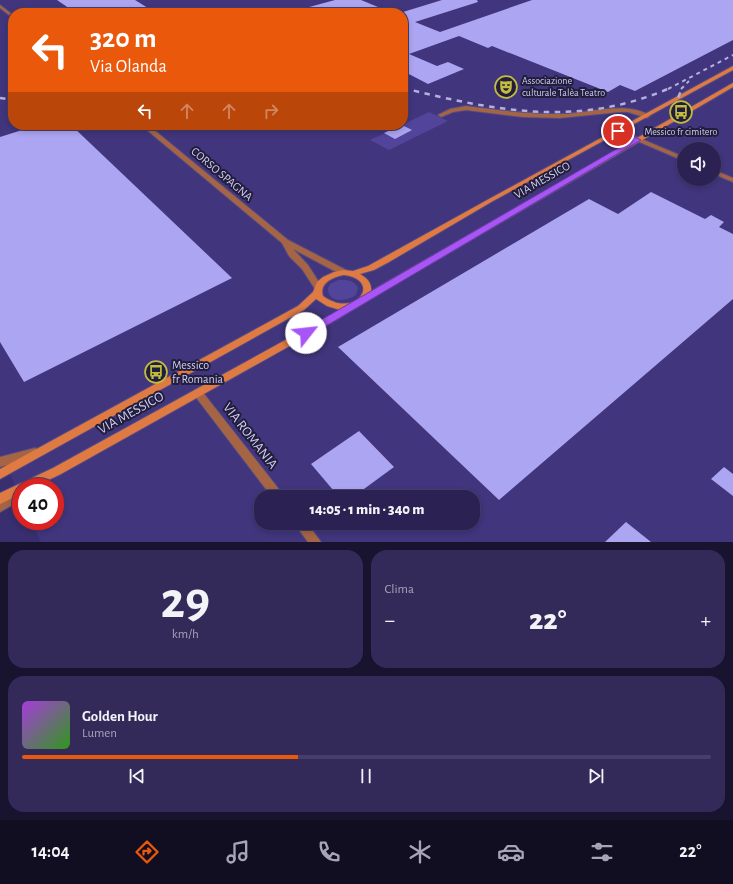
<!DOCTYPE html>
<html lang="it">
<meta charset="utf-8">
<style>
:root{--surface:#2b2253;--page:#332a5a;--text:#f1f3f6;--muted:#a6a4b8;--line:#473f6a;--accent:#ea580c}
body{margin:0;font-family:"Alegreya Sans",sans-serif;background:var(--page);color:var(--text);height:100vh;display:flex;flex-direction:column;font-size:15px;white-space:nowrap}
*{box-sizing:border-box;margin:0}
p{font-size:13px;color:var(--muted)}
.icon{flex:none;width:22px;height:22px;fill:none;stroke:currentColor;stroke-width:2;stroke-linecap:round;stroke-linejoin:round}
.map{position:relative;height:542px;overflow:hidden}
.sheet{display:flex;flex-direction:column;gap:8px;padding:8px;background:#18132e;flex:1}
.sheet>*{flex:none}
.hud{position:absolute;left:8px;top:8px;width:400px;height:122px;border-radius:16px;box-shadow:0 2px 6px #0003,0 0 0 1px var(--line);background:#ea580c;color:#fff;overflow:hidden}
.buttons{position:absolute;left:677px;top:142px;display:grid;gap:8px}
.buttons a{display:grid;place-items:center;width:44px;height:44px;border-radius:50%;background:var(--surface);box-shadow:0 2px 6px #0003,0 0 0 1px var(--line);font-size:20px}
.speed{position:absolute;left:12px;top:478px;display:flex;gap:8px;font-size:20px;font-weight:700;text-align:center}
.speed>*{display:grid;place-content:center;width:52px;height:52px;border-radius:50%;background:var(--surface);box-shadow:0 2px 6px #0003,0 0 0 1px var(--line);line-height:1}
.speed .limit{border:6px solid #d22;background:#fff;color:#111}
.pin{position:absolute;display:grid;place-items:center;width:34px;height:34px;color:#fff;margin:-17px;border:2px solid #fff;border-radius:50%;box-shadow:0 1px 4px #0007}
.me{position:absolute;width:44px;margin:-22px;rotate:61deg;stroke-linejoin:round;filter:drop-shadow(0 0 3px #0008)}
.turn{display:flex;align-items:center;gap:14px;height:84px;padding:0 16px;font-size:18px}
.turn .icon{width:52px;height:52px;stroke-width:2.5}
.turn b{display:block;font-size:28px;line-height:34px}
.lanes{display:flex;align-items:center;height:38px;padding:0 16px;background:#0003;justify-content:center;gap:20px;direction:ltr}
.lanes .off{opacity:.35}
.big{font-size:30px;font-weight:800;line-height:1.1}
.sheet .widget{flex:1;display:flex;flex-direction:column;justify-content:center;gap:6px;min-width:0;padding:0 14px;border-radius:16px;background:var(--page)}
.sheet .dial{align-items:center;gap:0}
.dial b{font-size:52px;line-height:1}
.song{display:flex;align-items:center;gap:12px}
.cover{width:48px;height:48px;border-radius:6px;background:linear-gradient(135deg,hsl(280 70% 55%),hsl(110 70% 35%))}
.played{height:4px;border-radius:2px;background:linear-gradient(90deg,var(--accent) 40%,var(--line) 40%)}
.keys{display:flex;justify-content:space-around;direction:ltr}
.heat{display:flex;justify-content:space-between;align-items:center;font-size:22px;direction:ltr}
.sheet .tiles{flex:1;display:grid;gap:8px;grid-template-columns:1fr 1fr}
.widget:last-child{grid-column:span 2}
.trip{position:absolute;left:254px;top:490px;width:226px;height:40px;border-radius:16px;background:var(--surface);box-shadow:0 2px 6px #0003,0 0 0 1px var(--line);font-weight:800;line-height:40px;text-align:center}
.tabs{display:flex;height:64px;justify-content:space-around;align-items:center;background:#110e21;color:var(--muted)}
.tabs .icon{width:28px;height:28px}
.tabs .current{color:var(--accent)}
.tabs b{font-size:18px;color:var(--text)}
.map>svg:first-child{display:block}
</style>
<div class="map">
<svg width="733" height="542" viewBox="0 0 733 542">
<rect width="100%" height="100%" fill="#392e6f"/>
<path fill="#41357d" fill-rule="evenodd" d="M0,0H733V542H41L31,521H55V487H21V498L12,478L0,458ZM13,13H403V125H13ZM684,149H714V179H684ZM261,497H473V523H261Z"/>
<g fill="#52449a">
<polygon points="429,112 448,121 389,150 370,140"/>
<path d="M338,280C346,279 354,280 358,288L356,295C347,302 327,303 328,288L330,284Z"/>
</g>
<g fill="#aca5f1">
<polygon points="57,0 135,0 156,13 76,13"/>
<polygon points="335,0 361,0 378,7 359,13 298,13 298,10"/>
<polygon points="442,0 477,0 478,2 415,22 440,32 532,0 733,0 733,40 635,91 620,85 608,92 492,46 488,48 459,36 409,54 437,66 448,62 464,69 428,84 403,71 403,12"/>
<polygon points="38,125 71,125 232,278 24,382 0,342 0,137"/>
<polygon points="402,125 412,130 395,139 384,133"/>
<polygon points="651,192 705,219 711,215 724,222 719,227 733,234 733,299 499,500 338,347 589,199 618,214"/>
<polygon points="359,431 394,467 353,497 339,497 311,464"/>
<polygon points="724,467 733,474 733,496 711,479"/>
<polygon points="626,522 651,542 605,542"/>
</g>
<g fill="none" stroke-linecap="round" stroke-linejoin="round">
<g stroke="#544b87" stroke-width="2">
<g id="street">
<polygon points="0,5 13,15 13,18 0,8"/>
<path d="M466,106C497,110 526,114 557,114C584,115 627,99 650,116L647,118L628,112H619L560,118L523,117L466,110L453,112L441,117L438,115L450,109Z"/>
<polygon points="141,125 148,125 288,240 348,271 349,273 348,275 342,275 293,249 308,265 322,287 321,289 315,289 302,269 289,256 282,243"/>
<polygon points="618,129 684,157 684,161 616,132 616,130"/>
<polygon points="714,170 733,178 733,182 714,174"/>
<polygon points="198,389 201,390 285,497 272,497 195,396 193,393 195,390"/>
<polygon points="35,448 39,450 40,453 39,456 0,467 0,457"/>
<polygon points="21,489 21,500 0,512 0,501"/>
<polygon points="294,523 307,523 321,542 308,542"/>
</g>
</g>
<g stroke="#544b87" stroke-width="2">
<path id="secondary" d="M733,66V70L493,201L389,262L374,270L360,274C367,278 372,283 371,291L731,84L733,83V87L408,277L336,320L61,474L34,487H21V494L0,504V493L53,468L340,310L327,306L316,299L304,310L0,479V469L298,306L313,292L317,282L323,277L334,272L344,270L353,271L368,266L489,199ZM344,275C383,280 356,320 323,296C319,283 333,277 344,275Z"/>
</g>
<use href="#street" fill="#a56544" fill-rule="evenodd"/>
<use href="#secondary" fill="#df7a43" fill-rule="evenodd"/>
<g stroke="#b4b1dc" stroke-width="2" stroke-dasharray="4 4" stroke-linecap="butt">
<polyline points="403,88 407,89"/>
<polyline points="668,89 733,55"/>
<polyline points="681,89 689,81"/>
</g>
<g stroke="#b4b1dc" stroke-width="2.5" stroke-dasharray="5.5 5.5" stroke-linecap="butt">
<path d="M403,88C496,111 578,128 670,88"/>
<polyline points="0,98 13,100"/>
<polyline points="675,119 676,103 682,88"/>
</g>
</g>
<polygon fill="#a855f7" stroke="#6d37a1" points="618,129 641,140 309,336 302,336 301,333 302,331 632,140 615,133 615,130"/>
<defs>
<g id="theatre-ring" transform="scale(1.15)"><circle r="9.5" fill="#211d3a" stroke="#c2bd3f" stroke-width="1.5"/><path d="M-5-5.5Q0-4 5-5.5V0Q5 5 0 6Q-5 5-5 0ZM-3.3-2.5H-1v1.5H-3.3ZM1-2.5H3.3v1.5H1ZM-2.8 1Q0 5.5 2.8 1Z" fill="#c2bd3f"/></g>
<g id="bus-ring" transform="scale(1.15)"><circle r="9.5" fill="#211d3a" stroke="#c2bd3f" stroke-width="1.5"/><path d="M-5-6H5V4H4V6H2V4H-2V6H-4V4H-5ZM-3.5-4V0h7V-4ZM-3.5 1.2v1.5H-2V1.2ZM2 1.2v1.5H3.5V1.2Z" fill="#c2bd3f"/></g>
</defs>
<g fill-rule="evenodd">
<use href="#theatre-ring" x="506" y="87"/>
<use href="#bus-ring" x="681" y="112"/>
<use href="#bus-ring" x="156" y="372"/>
</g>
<g text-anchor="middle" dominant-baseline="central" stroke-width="4" stroke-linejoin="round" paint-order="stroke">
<g font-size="10" fill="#cfcdf4" stroke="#211d3a" text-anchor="start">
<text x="522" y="81">Associazione<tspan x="522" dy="12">culturale Talèa Teatro</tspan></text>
<text x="681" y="132" text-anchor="middle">Messico fr cimitero</text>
</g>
<g font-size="12" fill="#cfcdf4" stroke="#211d3a">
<text transform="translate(222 174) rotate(40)">CORSO SPAGNA</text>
<text transform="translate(542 180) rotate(-30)">VIA MESSICO</text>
</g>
<g font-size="12" fill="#cfcdf4" stroke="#211d3a" text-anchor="start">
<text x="172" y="365">Messico<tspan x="172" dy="14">fr Romania</tspan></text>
</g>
<g font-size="14" fill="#cfcdf4" stroke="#211d3a">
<text transform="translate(131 413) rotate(-29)">VIA MESSICO</text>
<text transform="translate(250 436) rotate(52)">VIA ROMANIA</text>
</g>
</g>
</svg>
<div class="buttons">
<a><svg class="icon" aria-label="sound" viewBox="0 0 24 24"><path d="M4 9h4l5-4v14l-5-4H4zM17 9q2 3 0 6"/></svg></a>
</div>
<div class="speed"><div class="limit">40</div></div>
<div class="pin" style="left:618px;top:131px;background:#d93025"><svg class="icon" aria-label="arrive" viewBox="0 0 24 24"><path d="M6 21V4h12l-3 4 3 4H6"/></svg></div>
<svg class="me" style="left:306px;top:333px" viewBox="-20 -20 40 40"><circle r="19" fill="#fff"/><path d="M0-13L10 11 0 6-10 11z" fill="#a855f7"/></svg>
<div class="trip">14:05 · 1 min · 340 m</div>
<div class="hud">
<div class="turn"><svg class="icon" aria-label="left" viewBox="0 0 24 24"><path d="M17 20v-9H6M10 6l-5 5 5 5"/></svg><div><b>320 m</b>Via Olanda</div></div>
<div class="lanes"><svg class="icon" aria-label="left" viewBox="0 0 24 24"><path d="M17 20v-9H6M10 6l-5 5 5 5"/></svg><svg class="icon off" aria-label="ahead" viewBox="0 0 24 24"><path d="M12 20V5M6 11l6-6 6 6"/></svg><svg class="icon off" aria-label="ahead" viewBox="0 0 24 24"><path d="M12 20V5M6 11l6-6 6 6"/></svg><svg class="icon off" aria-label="right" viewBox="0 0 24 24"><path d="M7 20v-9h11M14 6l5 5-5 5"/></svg></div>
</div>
</div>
<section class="sheet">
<div class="tiles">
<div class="widget dial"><b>29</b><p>km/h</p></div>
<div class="widget"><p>Clima</p>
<div class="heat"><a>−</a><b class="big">22°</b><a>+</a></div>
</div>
<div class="widget">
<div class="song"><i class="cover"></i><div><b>Golden Hour</b><p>Lumen</p></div></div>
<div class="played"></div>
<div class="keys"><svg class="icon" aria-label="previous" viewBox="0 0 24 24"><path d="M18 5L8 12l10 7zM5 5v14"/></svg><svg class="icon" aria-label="pause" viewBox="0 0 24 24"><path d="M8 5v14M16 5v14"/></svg><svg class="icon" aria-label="next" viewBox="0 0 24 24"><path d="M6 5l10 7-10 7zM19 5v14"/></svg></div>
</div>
</div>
</section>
<nav class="tabs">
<b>14:04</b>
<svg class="icon current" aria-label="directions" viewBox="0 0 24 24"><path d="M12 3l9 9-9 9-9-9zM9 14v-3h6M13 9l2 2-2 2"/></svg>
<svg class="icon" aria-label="music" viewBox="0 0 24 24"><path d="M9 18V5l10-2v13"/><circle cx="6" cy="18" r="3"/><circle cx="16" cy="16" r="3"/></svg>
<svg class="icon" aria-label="phone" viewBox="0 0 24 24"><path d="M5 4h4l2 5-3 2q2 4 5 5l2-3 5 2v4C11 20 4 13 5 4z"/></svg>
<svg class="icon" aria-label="climate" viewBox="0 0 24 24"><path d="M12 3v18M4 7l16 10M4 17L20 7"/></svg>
<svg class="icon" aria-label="car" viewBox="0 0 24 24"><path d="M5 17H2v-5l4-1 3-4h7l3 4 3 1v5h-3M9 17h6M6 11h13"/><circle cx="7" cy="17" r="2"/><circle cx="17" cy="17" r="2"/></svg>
<svg class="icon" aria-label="filters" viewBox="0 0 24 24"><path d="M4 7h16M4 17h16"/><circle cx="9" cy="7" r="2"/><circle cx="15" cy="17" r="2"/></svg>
<b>22°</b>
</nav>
